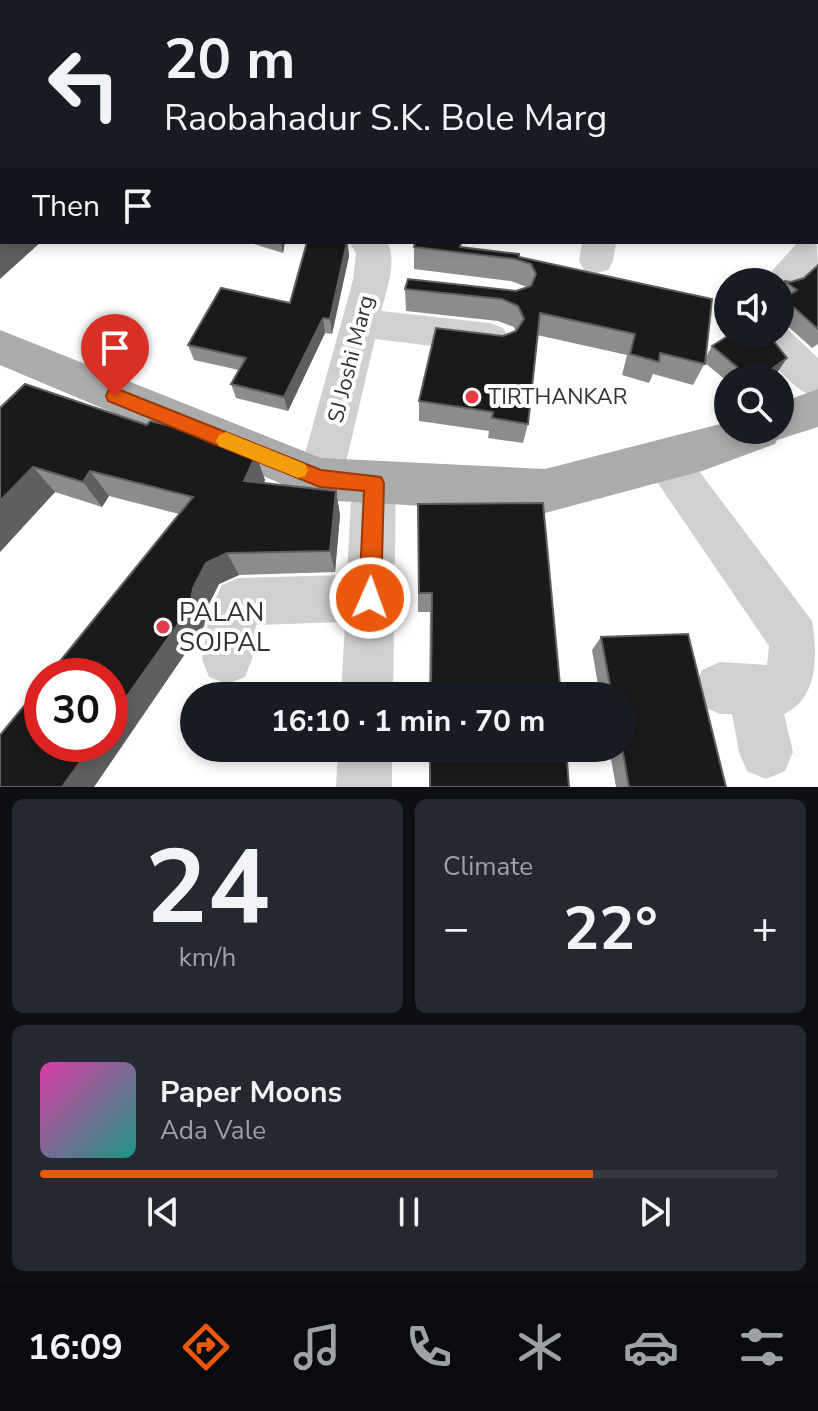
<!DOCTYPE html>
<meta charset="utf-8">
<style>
:root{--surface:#171b24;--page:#242831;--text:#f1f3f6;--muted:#9ea1a6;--line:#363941;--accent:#ea580c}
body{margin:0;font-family:"Nunito Sans",sans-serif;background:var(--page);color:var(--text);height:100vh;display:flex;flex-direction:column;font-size:30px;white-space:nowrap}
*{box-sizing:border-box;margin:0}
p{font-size:26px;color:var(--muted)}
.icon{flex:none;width:44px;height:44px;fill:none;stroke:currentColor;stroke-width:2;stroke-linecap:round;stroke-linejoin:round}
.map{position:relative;height:787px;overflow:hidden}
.details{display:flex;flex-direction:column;gap:12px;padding:12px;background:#0d0f14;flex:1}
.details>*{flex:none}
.top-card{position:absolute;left:0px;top:0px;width:818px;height:244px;box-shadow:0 4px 12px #0003;background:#171b24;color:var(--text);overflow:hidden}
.tools{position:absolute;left:714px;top:268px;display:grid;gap:16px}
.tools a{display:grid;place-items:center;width:80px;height:80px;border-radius:50%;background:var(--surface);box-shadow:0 4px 12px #0003;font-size:40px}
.speed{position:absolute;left:24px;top:658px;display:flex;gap:16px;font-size:40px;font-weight:700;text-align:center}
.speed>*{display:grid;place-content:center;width:104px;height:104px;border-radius:50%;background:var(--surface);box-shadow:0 4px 12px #0003;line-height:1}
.speed .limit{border:12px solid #d22;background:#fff;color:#111}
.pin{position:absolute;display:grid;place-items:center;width:68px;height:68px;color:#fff;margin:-82px -34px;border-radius:50% 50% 50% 0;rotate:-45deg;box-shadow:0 0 8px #0007}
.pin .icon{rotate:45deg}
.me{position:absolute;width:88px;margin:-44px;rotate:2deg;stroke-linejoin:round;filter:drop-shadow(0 0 6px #0008)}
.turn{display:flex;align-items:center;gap:28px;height:168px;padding:0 32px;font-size:36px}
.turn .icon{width:104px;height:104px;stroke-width:2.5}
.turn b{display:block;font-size:56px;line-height:68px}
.then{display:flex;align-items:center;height:76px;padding:0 32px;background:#0003;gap:16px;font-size:30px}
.big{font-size:60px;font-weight:700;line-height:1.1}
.details .tile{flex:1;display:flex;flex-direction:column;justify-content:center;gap:12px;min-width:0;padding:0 28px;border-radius:12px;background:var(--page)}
.details .dial{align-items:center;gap:0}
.dial b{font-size:104px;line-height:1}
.song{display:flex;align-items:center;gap:24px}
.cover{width:96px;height:96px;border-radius:12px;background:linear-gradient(135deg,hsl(320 70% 55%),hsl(170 70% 35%))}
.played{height:8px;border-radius:4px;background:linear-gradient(90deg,var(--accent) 75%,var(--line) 75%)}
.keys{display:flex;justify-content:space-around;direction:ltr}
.heat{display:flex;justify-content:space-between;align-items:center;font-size:44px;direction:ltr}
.details .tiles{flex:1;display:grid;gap:12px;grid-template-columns:1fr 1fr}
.tile:last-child{grid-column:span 2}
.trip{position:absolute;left:180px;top:682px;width:456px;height:80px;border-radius:40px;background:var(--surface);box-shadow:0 4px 12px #0003;font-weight:700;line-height:80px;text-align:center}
.tab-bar{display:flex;height:128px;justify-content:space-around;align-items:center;background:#090b0e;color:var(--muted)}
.tab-bar .icon{width:56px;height:56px}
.tab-bar .on{color:var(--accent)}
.tab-bar b{font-size:36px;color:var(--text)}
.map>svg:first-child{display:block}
</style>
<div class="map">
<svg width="818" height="787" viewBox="0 0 818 787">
<rect width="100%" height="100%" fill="#fff"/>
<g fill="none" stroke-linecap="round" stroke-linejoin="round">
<g fill="#d0d0d0" fill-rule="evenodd">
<polygon points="8,0 33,0 34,2 9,2"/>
<polygon points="491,0 529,0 530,2 492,2"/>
<polygon points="600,0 624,0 625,2 601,2"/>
<polygon points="2,36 2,52 0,53 0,37"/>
<rect x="816" y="47" width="2" height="16"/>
<polygon points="816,185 818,186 818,216 816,215"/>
<polygon points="816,230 818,266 793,291 780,295 780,282 762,282 798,242 816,242"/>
<path d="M349,242H387C398,260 386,292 381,311L490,323L503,328L509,338L503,348L490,353L375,339L342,479L335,493L320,498L305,493L298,479L353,280L356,253Z"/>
<polygon points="582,242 616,242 613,261 608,270 596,273 584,270 579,261"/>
<path d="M780,322L818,358V399C793,391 765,357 752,334H780Z"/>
<path d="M666,441L681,447L812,621C818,655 818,699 784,714L793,752L785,771L766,779L747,771L739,752L732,714H720L702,706L694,688L702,670L720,662L767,665L769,646L651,473L645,460L651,447Z"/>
<polygon points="374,464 389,469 396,483 393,696 341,696 345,622 256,625 252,659 245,677 227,684 209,677 202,659 210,609 222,585 239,578 347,575 352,483 359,469"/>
<polygon points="338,748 392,748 392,787 336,787"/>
</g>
<polygon fill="#ababab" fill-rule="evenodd" points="0,330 321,458 545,469 728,422 728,430 780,430 780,403 818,389 818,427 777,440 775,444 702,471 545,513 320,500 0,365"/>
</g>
<g fill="#8c8c8c">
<polygon points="36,0 370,0 368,2 371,2 39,2"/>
<polygon points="772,0 818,0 818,45 816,46 816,2 772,2"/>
<polygon points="818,56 818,144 816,144 816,60"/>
<polygon points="248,242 285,242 283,253"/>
<polygon points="307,242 348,242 349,256 332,334 325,333 288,411 236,398 231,384 239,370 194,360 188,345 290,303"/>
<polygon points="461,242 461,247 519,257 706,357 712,346 777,373 769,378 728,378 728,382 705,363 693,385 653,374 649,383 622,375 627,355 537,335 528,424 523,443 488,438 489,431 419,421 419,401 503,336 515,331 514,327 498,321 406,311 405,289 516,291 527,287 511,281 414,269 414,247"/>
<polygon points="818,265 818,344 812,348 783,322 780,326 781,301 780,288 784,281 791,282 804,278"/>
<polygon points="0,408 147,425 256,455 265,480 264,483 336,491 340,515 335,572 239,575 219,584 207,608 204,626 94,787 0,787 179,514 109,496 102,507 55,492 0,552"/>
<polygon points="418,504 561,696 429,696 430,612 418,612"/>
<polygon points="601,637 726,787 616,787 609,748 622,748 622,696 600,696 592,650"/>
<polygon points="429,748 566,748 569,787 429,787"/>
</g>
<g fill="#5f5f5f">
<polygon points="258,0 277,0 278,2 256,2"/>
<polygon points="347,0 370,0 368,2 347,2"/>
<polygon points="2,230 2,242 41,242 0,279 0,231"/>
<polygon points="281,242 285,242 283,253"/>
<polygon points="347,242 349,256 332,334 330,319"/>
<polygon points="323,318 325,333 288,411 284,397"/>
<polygon points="787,358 777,373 769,378 759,378"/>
<polygon points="256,455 265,480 254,506 244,481"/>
<polygon points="33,467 55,492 0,552 0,501"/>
<polygon points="90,471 109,496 102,507 83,482"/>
<polygon points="336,491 340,515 335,572 330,551"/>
<polygon points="227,553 239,575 219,584 207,608 204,626 94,787 62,787 93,744 110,744 110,720 193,588 206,563"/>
</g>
<g fill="#1a1a1a" stroke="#5f5f5f" stroke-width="2">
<polygon points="51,0 258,0 256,2 49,1"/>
<polygon points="775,0 818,0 818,34 816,34 816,2 774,2"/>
<polygon points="816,90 818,91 818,125 816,124"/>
<polygon points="0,185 2,186 2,230 0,231"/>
<polygon points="307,242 347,242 330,319 323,318 284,397 231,384 246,358 188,345 221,288 290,303"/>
<polygon points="415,242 461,242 460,247 519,254 519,257 712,299 705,364 660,353 659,362 630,354 635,334 540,313 528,424 492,418 493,412 419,401 436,328 503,336 516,331 524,319 518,306 502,299 405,289 408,279 516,291 531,286 536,274 531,264 515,259 414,247"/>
<polygon points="818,265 818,329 790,304 787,316 780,316 780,301 797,290 784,281 791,282 804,278"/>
<polygon points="731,334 768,334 787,358 759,378 750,378 712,346"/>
<polygon points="25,384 147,425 150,421 210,435 256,455 244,481 336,491 330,551 227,553 206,563 193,588 190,607 110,720 110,676 48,676 193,497 90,471 83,482 33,467 0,501 0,408"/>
<polygon points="543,503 561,696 431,696 432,593 419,593 418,504"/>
<polygon points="688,634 726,787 629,787 622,747 622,696 612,696 601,637"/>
<polygon points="42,684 42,744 93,744 62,787 0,787 0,735"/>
<polygon points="430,748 566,748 569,787 430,787"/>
</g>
<polygon fill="#ea580c" stroke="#983908" stroke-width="2" points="115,388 321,470 381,477 384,483 381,598 378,605 370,609 362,605 359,598 364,491 320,487 108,401 106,396 108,391"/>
<polygon fill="#f59e0b" points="226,432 305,464 308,470 305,476 298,478 219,446 216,441 219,435"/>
<g fill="#e63946" stroke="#fff" stroke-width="3">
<circle cx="472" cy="397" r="8"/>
<circle cx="163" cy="627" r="8"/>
</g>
<g text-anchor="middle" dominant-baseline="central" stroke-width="8" stroke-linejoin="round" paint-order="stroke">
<g font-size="22" fill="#333" stroke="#fff">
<text transform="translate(351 359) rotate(-76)">SJ Joshi Marg</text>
</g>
<g font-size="22" fill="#333" stroke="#fff" text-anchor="start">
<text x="488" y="397">TIRTHANKAR</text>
</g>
<g font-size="26" fill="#333" stroke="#fff" text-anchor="start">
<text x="179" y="612">PALAN<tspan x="179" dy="30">SOJPAL</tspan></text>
</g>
</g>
</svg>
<div class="tools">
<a><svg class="icon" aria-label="sound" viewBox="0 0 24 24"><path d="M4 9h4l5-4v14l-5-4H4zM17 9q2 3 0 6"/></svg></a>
<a><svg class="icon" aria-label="search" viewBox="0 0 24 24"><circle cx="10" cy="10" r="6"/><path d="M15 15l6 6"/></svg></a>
</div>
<div class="speed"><div class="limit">30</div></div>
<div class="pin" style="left:115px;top:396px;background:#d93025"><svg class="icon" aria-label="arrive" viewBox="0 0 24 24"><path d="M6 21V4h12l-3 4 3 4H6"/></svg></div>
<svg class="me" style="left:370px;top:598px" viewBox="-20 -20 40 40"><circle r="17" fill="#ea580c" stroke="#fff" stroke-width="3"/><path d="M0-11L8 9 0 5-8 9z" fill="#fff"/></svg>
<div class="trip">16:10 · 1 min · 70 m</div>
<div class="top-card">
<div class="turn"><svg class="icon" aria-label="left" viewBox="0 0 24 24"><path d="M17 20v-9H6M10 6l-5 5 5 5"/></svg><div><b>20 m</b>Raobahadur S.K. Bole Marg</div></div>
<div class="then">Then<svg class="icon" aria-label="arrive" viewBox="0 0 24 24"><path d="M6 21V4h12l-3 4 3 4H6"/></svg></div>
</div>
</div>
<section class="details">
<div class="tiles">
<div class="tile dial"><b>24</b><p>km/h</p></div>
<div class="tile"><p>Climate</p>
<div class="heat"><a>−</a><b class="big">22°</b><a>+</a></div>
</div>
<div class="tile">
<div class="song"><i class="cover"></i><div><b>Paper Moons</b><p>Ada Vale</p></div></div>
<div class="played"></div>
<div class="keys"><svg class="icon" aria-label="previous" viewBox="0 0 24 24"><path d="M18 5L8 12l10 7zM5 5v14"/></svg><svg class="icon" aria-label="pause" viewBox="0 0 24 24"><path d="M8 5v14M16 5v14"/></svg><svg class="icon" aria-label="next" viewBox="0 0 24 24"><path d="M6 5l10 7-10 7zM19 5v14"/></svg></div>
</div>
</div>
</section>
<nav class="tab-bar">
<b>16:09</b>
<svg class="icon on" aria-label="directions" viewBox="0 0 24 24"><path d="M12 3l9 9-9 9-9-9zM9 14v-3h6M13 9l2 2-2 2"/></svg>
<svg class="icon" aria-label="music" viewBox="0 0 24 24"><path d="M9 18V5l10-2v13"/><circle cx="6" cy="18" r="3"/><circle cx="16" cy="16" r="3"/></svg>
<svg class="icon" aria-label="phone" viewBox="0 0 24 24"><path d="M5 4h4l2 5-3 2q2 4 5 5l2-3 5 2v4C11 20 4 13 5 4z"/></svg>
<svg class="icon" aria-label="climate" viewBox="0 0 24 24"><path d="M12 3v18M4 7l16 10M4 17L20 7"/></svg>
<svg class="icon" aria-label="car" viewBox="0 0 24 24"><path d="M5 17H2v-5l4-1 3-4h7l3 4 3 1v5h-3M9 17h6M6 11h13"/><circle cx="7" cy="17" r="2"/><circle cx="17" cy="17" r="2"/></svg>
<svg class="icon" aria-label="filters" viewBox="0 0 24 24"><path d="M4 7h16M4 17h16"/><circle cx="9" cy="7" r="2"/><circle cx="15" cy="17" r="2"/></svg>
</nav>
